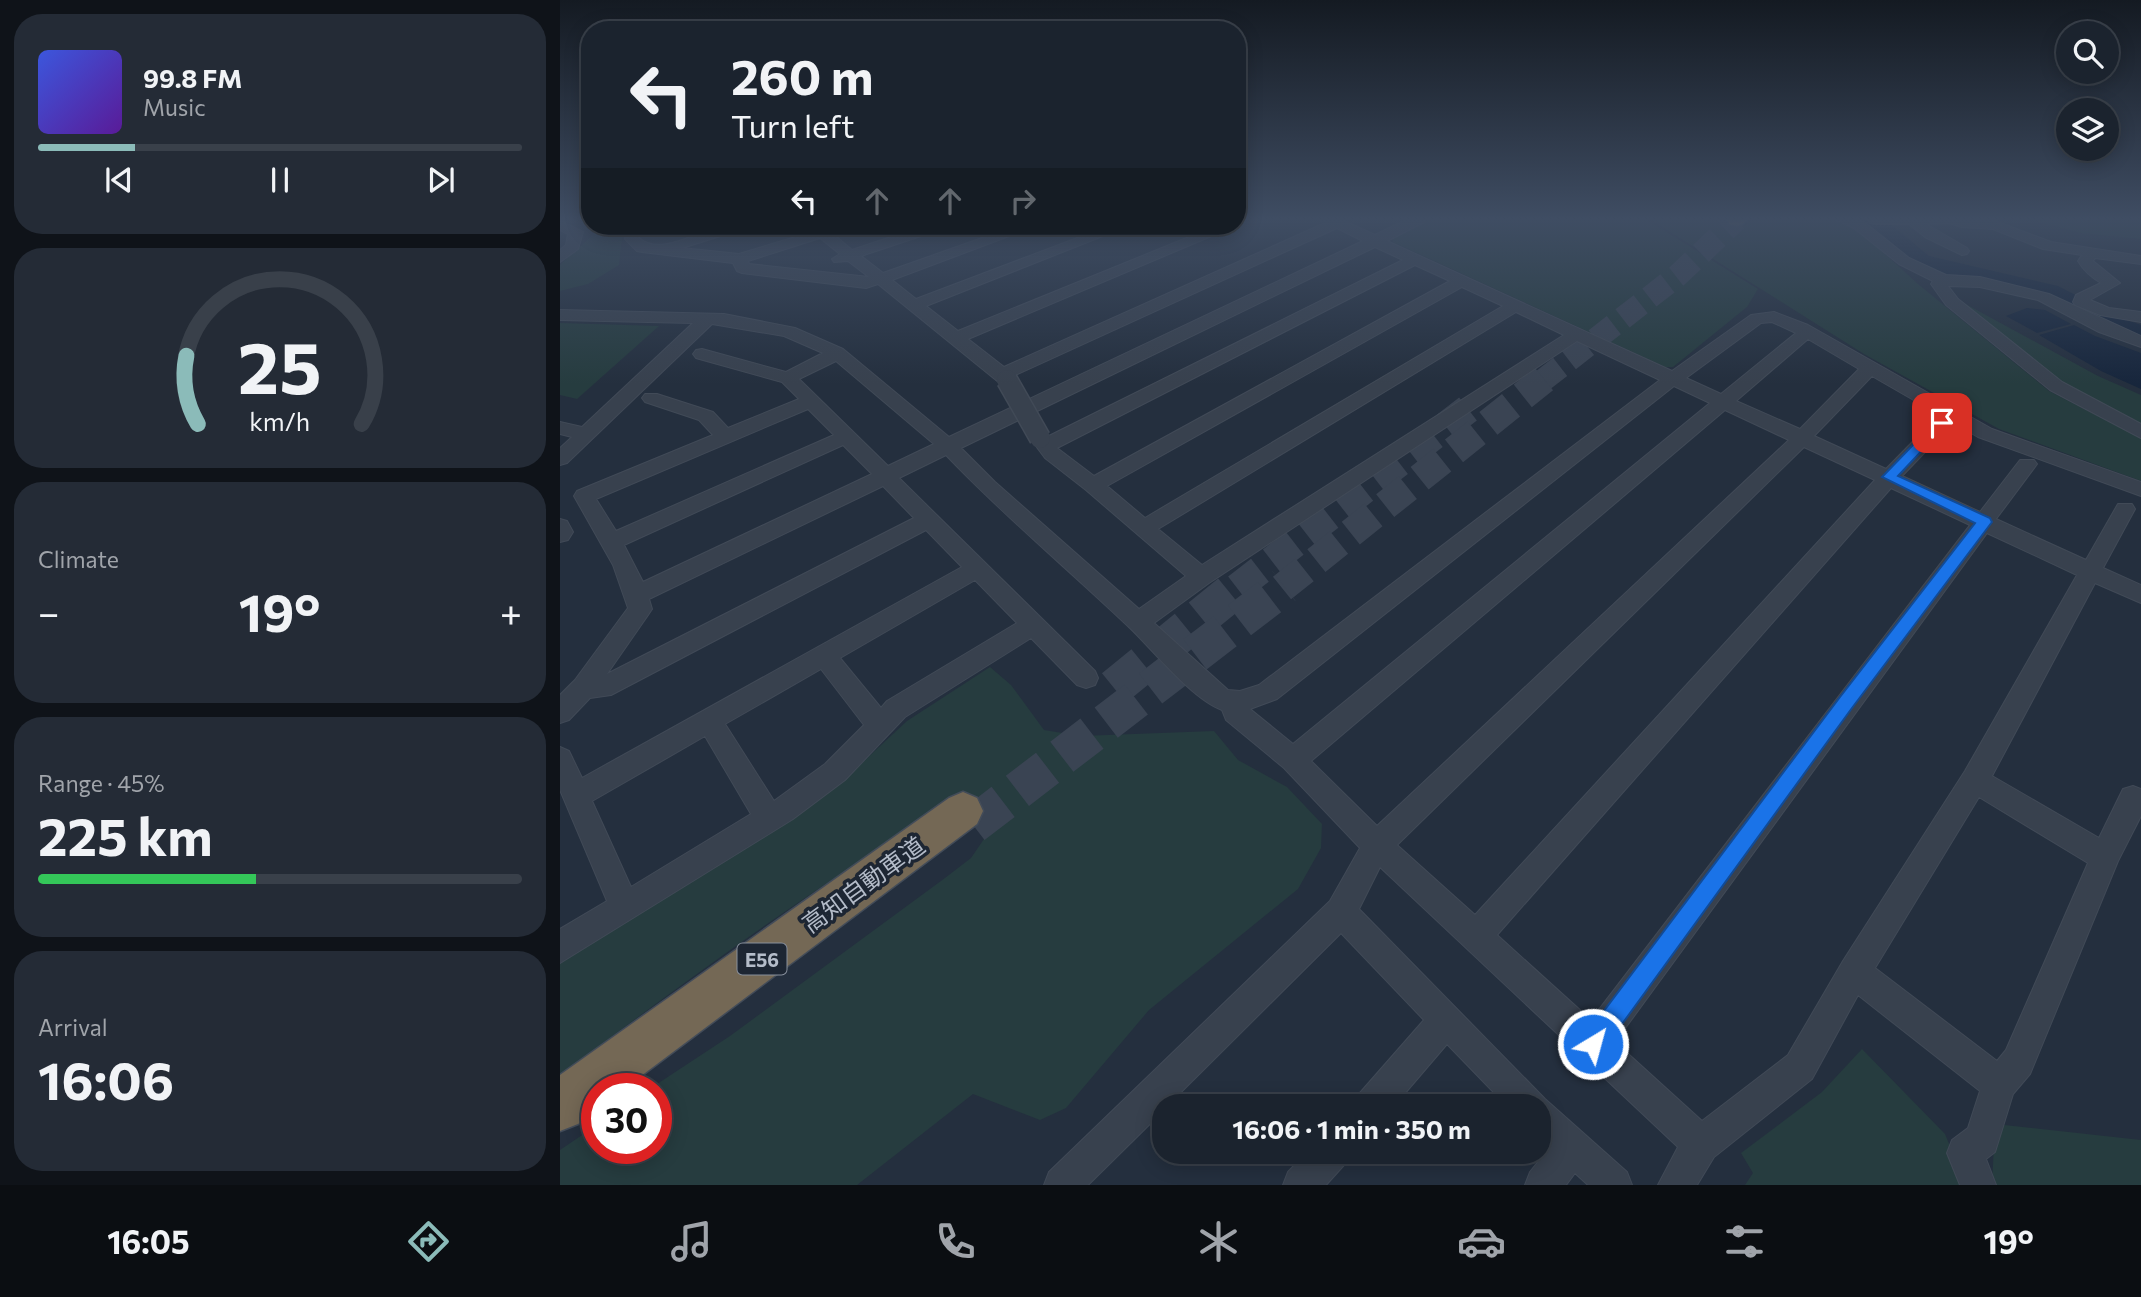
<!DOCTYPE html>
<meta charset="utf-8">
<style>
:root{--surface:#1b232e;--page:#242b36;--text:#f1f3f6;--muted:#a0a4aa;--line:#39404a;--accent:#8bbbb9}
body{margin:0;font-family:Commissioner,"Noto Sans JP",sans-serif;background:var(--page);color:var(--text);height:100vh;display:flex;flex-direction:column;font-size:26px;white-space:nowrap}
*{box-sizing:border-box;margin:0}
p{font-size:23px;color:var(--muted)}
.icon{flex:none;width:38px;height:38px;fill:none;stroke:currentColor;stroke-width:2;stroke-linecap:round;stroke-linejoin:round}
.map{position:relative;flex:1;overflow:hidden}
.drawer{display:flex;flex-direction:column;gap:14px;padding:14px;background:#0f1319;width:560px}
.drawer>*{flex:none}
.guide{position:absolute;left:21px;top:21px;width:665px;height:214px;border-radius:28px;box-shadow:0 4px 18px #0003,0 0 0 2px var(--line);background:#1b232e;color:var(--text);overflow:hidden}
.controls{position:absolute;left:1496px;top:21px;display:grid;gap:14px}
.controls a{display:grid;place-items:center;width:63px;height:63px;border-radius:50%;background:var(--surface);box-shadow:0 4px 18px #0003,0 0 0 2px var(--line);font-size:35px}
.speed{position:absolute;left:21px;top:1073px;display:flex;gap:14px;font-size:35px;font-weight:700;text-align:center}
.speed>*{display:grid;place-content:center;width:91px;height:91px;border-radius:50%;background:var(--surface);box-shadow:0 4px 18px #0003,0 0 0 2px var(--line);line-height:1}
.speed .limit{border:10px solid #d22;background:#fff;color:#111}
.pin{position:absolute;display:grid;place-items:center;width:60px;height:60px;color:#fff;margin:-30px;border-radius:14px;box-shadow:0 4px 10px #0006}
.me{position:absolute;width:77px;margin:-38px;rotate:37deg;stroke-linejoin:round;filter:drop-shadow(0 0 5px #0008)}
.turn{display:flex;align-items:center;gap:24px;height:147px;padding:0 35px;font-size:32px}
.turn .icon{width:91px;height:91px;stroke-width:2.5}
.turn b{display:block;font-size:49px;line-height:60px}
.lanes{display:flex;align-items:center;height:66px;padding:0 35px;background:#0003;justify-content:center;gap:35px;direction:ltr}
.lanes .off{opacity:.35}
.big{font-size:52px;font-weight:700;line-height:1.1}
.drawer .tile{flex:1;display:flex;flex-direction:column;justify-content:center;gap:10px;min-width:0;padding:0 24px;border-radius:28px;background:var(--page)}
.drawer .dial{align-items:center;gap:0}
.dial svg{height:182px;overflow:visible;fill:none;stroke:var(--line);stroke-width:7;stroke-linecap:round;text-anchor:middle}
.dial text{fill:var(--text);stroke:none}
.song{display:flex;align-items:center;gap:21px}
.cover{width:84px;height:84px;border-radius:10px;background:linear-gradient(135deg,hsl(230 70% 55%),hsl(270 70% 35%))}
.played{height:7px;border-radius:4px;background:linear-gradient(90deg,var(--accent) 20%,var(--line) 20%)}
.keys{display:flex;justify-content:space-around;direction:ltr}
.heat{display:flex;justify-content:space-between;align-items:center;font-size:38px;direction:ltr}
.charge{height:10px;border-radius:5px;background:linear-gradient(90deg,#34c759 45%,var(--line) 0)}
.trip{position:absolute;left:592px;top:1094px;width:399px;height:70px;border-radius:28px;background:var(--surface);box-shadow:0 4px 18px #0003,0 0 0 2px var(--line);font-weight:700;line-height:70px;text-align:center}
.tabs{display:flex;height:112px;justify-content:space-around;align-items:center;background:#0b0e12;color:var(--muted)}
.tabs .icon{width:49px;height:49px}
.tabs .active{color:var(--accent)}
.tabs b{font-size:32px;color:var(--text)}
main{display:flex;flex:1;min-height:0}
.map>svg:first-child{display:block}
</style>
<main>
<section class="drawer">
<div class="tile">
<div class="song"><i class="cover"></i><div><b>99.8 FM</b><p>Music</p></div></div>
<div class="played"></div>
<div class="keys"><svg class="icon" aria-label="previous" viewBox="0 0 24 24"><path d="M18 5L8 12l10 7zM5 5v14"/></svg><svg class="icon" aria-label="pause" viewBox="0 0 24 24"><path d="M8 5v14M16 5v14"/></svg><svg class="icon" aria-label="next" viewBox="0 0 24 24"><path d="M6 5l10 7-10 7zM19 5v14"/></svg></div>
</div>
<div class="tile dial"><svg viewBox="0 0 100 80">
<path d="M14 69A42 42 0 1 1 86 69"/>
<path d="M14 69A42 42 0 0 1 9 39" stroke="#8bbbb9"/>
<text x="50" y="56" font-size="32" font-weight="700">25</text>
<text x="50" y="72" font-size="11">km/h</text>
</svg></div>
<div class="tile"><p>Climate</p>
<div class="heat"><a>−</a><b class="big">19°</b><a>+</a></div>
</div>
<div class="tile"><p>Range · 45%</p><b class="big">225 km</b><div class="charge"></div></div>
<div class="tile"><p>Arrival</p><b class="big">16:06</b></div>
</section>
<div class="map">
<svg width="1581" height="1185" viewBox="0 0 1581 1185">
<rect width="100%" height="100%" fill="#242f3e"/>
<g fill="#263c3f">
<polygon points="870,218 1084,218 1198,289 1187,307 1113,367 1105,367 833,242 832,236"/>
<polygon points="1088,218 1157,218 1185,226 1194,218 1273,218 1303,234 1358,284 1489,391 1581,438 1581,481 1439,429 1304,354"/>
<polygon points="1464,218 1581,218 1581,239 1521,233"/>
<polygon points="34,226 69,226 63,229 59,265 28,284 0,291 0,265 34,234"/>
<polygon points="1402,302 1538,376 1581,395 1581,427 1506,386"/>
<polygon points="0,323 99,326 17,399 0,395"/>
<path d="M430,667L451,685L484,730L521,736L654,731L678,760L727,787L762,824L761,848L738,889L589,1010L506,1108L480,1120L413,1094L297,1185H0V1150L37,1125V1148H96V1088H91L170,1036L385,878L411,858L424,839L400,798C262,882 129,977 0,1076V958L289,775L347,721Z"/>
<polygon points="1302,1049 1385,1134 1406,1185 1185,1185 1193,1173 1181,1153 1262,1092"/>
<polygon points="1435,1124 1581,1140 1581,1185 1432,1185"/>
</g>
<g fill="#17263c">
<polygon points="1467,308 1485,310 1511,324 1477,333 1446,316"/>
<polygon points="1514,325 1535,336 1581,353 1581,389 1541,371 1479,335"/>
</g>
<g fill="none" stroke-linecap="round" stroke-linejoin="round">
<polygon fill="#17263c" fill-rule="evenodd" points="1289,218 1317,218 1329,223 1369,256 1498,286 1558,317 1581,325 1581,342 1540,327 1481,296 1353,266 1313,233 1292,223"/>
<polyline stroke="#3a4453" stroke-width="23" stroke-dasharray="23 11" stroke-linecap="butt" points="982,381 1117,276 1176,220"/>
<g stroke="#3a4453" stroke-width="29" stroke-dasharray="29 15" stroke-linecap="butt">
<polyline points="677,588 908,409"/>
<polyline points="722,588 984,379"/>
</g>
<g stroke="#3a4453" stroke-width="38" stroke-dasharray="38 18" stroke-linecap="butt">
<polyline points="554,688 679,586"/>
<polyline points="413,825 724,586"/>
</g>
<g stroke="#414a57" stroke-width="2">
<g id="minor">
<path d="M759,218H777L815,235L850,218H865L864,222L827,241L1112,371L1191,315L1214,312L1248,325L1432,429L1581,482V496L1418,437L1390,421L1389,427L1342,476L1420,512L1460,460H1474L1477,464L1436,519L1526,560L1558,504H1572L1575,509L1543,568L1581,585V603L1535,583L1432,776L1539,838L1563,789L1573,786L1581,789V816L1558,861L1470,1074L1453,1094L1435,1152L1426,1159L1436,1185H1400L1387,1153L1392,1140L1408,1128L1420,1091L1298,995L1252,1079L1154,1157L1137,1185H1098L1118,1147L820,867L799,909L985,1099L1067,1172L1072,1185H1028L1015,1173L1006,1185H965L970,1172L989,1148L978,1138V1106H947L887,1044L834,1106H794L799,1094L864,1020L781,933L607,1106H604V1110L528,1185H484L489,1172L770,901L800,848L724,768L666,720L662,710C632,699 594,651 570,628C509,570 444,516 386,455L339,478L535,671L538,678L535,685L526,688L517,685L471,638L345,717L285,780L233,819L0,963V929L47,901L0,790V747L9,751L22,778L402,567L366,530L51,695L30,698L9,720L0,723V695L15,680L68,608L53,565L14,496L17,491L153,435L139,420L85,402L82,398L85,394H97L153,412L168,428L239,399L222,382L136,358L133,354L136,350L142,349L226,372L263,353L224,336L152,324L7,463L0,465V448L12,437L0,434V422L22,427L133,323L0,320V310L164,314L235,328L283,349L389,437L803,241L777,228L453,376L456,380L447,385L441,384L318,284L306,288L182,273L177,271L173,263L82,252L77,251L65,239L68,226H82L79,238C101,257 137,231 163,226C170,225 178,226 185,226L183,229L122,248L179,254L252,232L246,226L264,228L292,226L290,229L273,234L292,250L364,226H384L382,229L301,256L323,273L456,226H476L332,280L356,299L549,226H568L366,306L398,331L656,226H675L408,339L444,367L765,223ZM260,238L280,254L272,259L274,262L288,261L309,277L189,264L188,261ZM815,247L843,260L489,436L480,432L470,438L485,458L526,490L626,576L579,609L435,482L401,448ZM855,265L890,281L534,476L497,448ZM902,287L943,306L585,518L547,486ZM956,312L1004,335L642,565L598,529ZM1212,322L1236,333L1161,394L1126,378L1201,323ZM1248,339L1299,369L1240,429L1176,401ZM1017,341L1100,380L699,685L680,691L668,690L594,623L649,583ZM276,361L374,444L328,466L239,379ZM1312,376L1385,418L1375,419L1326,469L1254,436ZM1114,386L1150,403L733,744L690,709L717,699ZM248,409L274,435L56,531L36,499ZM1165,410L1229,440L817,826L751,761ZM283,445L312,474L83,582L64,545ZM1244,447L1315,480L915,915L837,845ZM323,486L354,518L47,674L88,615L92,609L89,599ZM1331,488L1410,525L1031,1020L937,935ZM1427,533L1517,575L1405,771L1283,961L1228,1055L1142,1121L1055,1042ZM415,580L457,623L327,701L321,708L280,658ZM261,669L304,725L265,764L214,801L165,724ZM145,736L191,814L71,887L32,801ZM1419,797L1528,863L1446,1050L1437,1061L1315,968Z"/>
<polygon points="1273,218 1293,218 1304,222 1349,258 1386,275 1420,277 1489,294 1581,336 1581,347 1539,332 1478,300 1420,287 1388,286 1398,299 1502,382 1581,424 1581,438 1490,390 1386,305 1371,284 1373,281 1339,264 1294,228"/>
<path d="M1309,218L1435,221L1491,242L1581,256V264L1535,258L1533,261L1560,283L1530,300L1549,308L1581,312V322L1540,315L1515,305L1513,302L1516,295L1541,283C1531,277 1524,271 1518,261L1522,255L1483,249L1433,229L1402,227L1389,223L1366,224L1407,248L1409,251L1407,254L1402,255L1365,237L1349,224H1315L1310,223Z"/>
<polygon points="0,221 23,232 18,249 0,262 0,250 6,245 8,234 0,230"/>
<polygon points="0,519 7,521 13,532 8,540 0,542"/>
<polygon points="747,1152 789,1152 784,1165 766,1185 723,1185 728,1172"/>
</g>
</g>
<g stroke="#434c59" stroke-width="3">
<g id="highway">
<path d="M1167,218H1188C1183,226 1178,227 1169,224Z"/>
<polygon points="403,792 417,798 423,811 417,824 65,1088 37,1088 37,1110 18,1124 0,1131 0,1075 389,798"/>
</g>
</g>
<use href="#minor" fill="#38414e" fill-rule="evenodd"/>
<use href="#highway" fill="#746855" fill-rule="evenodd"/>
<g stroke="#414a57" stroke-width="23" stroke-linecap="butt">
<polyline id="minor-bridge" points="447,380 480,438"/>
</g>
<use href="#minor-bridge" stroke="#38414e" stroke-width="20"/>
</g>
<linearGradient id="sky" x2="0" y2="1"><stop stop-color="#141a22"/><stop offset="0.57" stop-color="#3f4d63"/><stop offset="1" stop-color="#3f4d63" stop-opacity="0"/></linearGradient>
<rect width="1581" height="384" fill="url(#sky)"/>
<polygon fill="#1a73e8" stroke="#114b97" stroke-width="2" points="1382,419 1388,423 1386,425 1338,476 1430,518 1432,522 1292,708 1041,1053 1033,1056 1025,1053 1022,1044 1025,1036 1280,697 1415,523 1322,477 1377,420"/>
<g text-anchor="middle" dominant-baseline="central" stroke-width="7" stroke-linejoin="round" paint-order="stroke">
<rect fill="#1d2633" stroke="#878f9c" stroke-width="2" x="177.5" y="943.5" width="49" height="31" rx="5"/>
<g font-size="19" font-weight="bold" fill="#b4bcc9">
<text x="202" y="959">E56</text>
</g>
<g font-size="24" fill="#b4bcc9" stroke="#1d2633">
<text transform="translate(303 884) rotate(-36)">高知自動車道</text>
</g>
</g>
</svg>
<div class="controls">
<a><svg class="icon" aria-label="search" viewBox="0 0 24 24"><circle cx="10" cy="10" r="6"/><path d="M15 15l6 6"/></svg></a>
<a><svg class="icon" aria-label="layers" viewBox="0 0 24 24"><path d="M12 4l9 5-9 5-9-5zM3 14l9 5 9-5"/></svg></a>
</div>
<div class="speed"><div class="limit">30</div></div>
<div class="pin" style="left:1382px;top:423px;background:#d93025"><svg class="icon" aria-label="arrive" viewBox="0 0 24 24"><path d="M6 21V4h12l-3 4 3 4H6"/></svg></div>
<svg class="me" style="left:1033px;top:1044px" viewBox="-20 -20 40 40"><circle r="17" fill="#1a73e8" stroke="#fff" stroke-width="3"/><path d="M0-11L8 9 0 5-8 9z" fill="#fff"/></svg>
<div class="trip">16:06 · 1 min · 350 m</div>
<div class="guide">
<div class="turn"><svg class="icon" aria-label="left" viewBox="0 0 24 24"><path d="M17 20v-9H6M10 6l-5 5 5 5"/></svg><div><b>260 m</b>Turn left</div></div>
<div class="lanes"><svg class="icon" aria-label="left" viewBox="0 0 24 24"><path d="M17 20v-9H6M10 6l-5 5 5 5"/></svg><svg class="icon off" aria-label="ahead" viewBox="0 0 24 24"><path d="M12 20V5M6 11l6-6 6 6"/></svg><svg class="icon off" aria-label="ahead" viewBox="0 0 24 24"><path d="M12 20V5M6 11l6-6 6 6"/></svg><svg class="icon off" aria-label="right" viewBox="0 0 24 24"><path d="M7 20v-9h11M14 6l5 5-5 5"/></svg></div>
</div>
</div>
</main>
<nav class="tabs">
<b>16:05</b>
<svg class="icon active" aria-label="directions" viewBox="0 0 24 24"><path d="M12 3l9 9-9 9-9-9zM9 14v-3h6M13 9l2 2-2 2"/></svg>
<svg class="icon" aria-label="music" viewBox="0 0 24 24"><path d="M9 18V5l10-2v13"/><circle cx="6" cy="18" r="3"/><circle cx="16" cy="16" r="3"/></svg>
<svg class="icon" aria-label="phone" viewBox="0 0 24 24"><path d="M5 4h4l2 5-3 2q2 4 5 5l2-3 5 2v4C11 20 4 13 5 4z"/></svg>
<svg class="icon" aria-label="climate" viewBox="0 0 24 24"><path d="M12 3v18M4 7l16 10M4 17L20 7"/></svg>
<svg class="icon" aria-label="car" viewBox="0 0 24 24"><path d="M5 17H2v-5l4-1 3-4h7l3 4 3 1v5h-3M9 17h6M6 11h13"/><circle cx="7" cy="17" r="2"/><circle cx="17" cy="17" r="2"/></svg>
<svg class="icon" aria-label="filters" viewBox="0 0 24 24"><path d="M4 7h16M4 17h16"/><circle cx="9" cy="7" r="2"/><circle cx="15" cy="17" r="2"/></svg>
<b>19°</b>
</nav>
